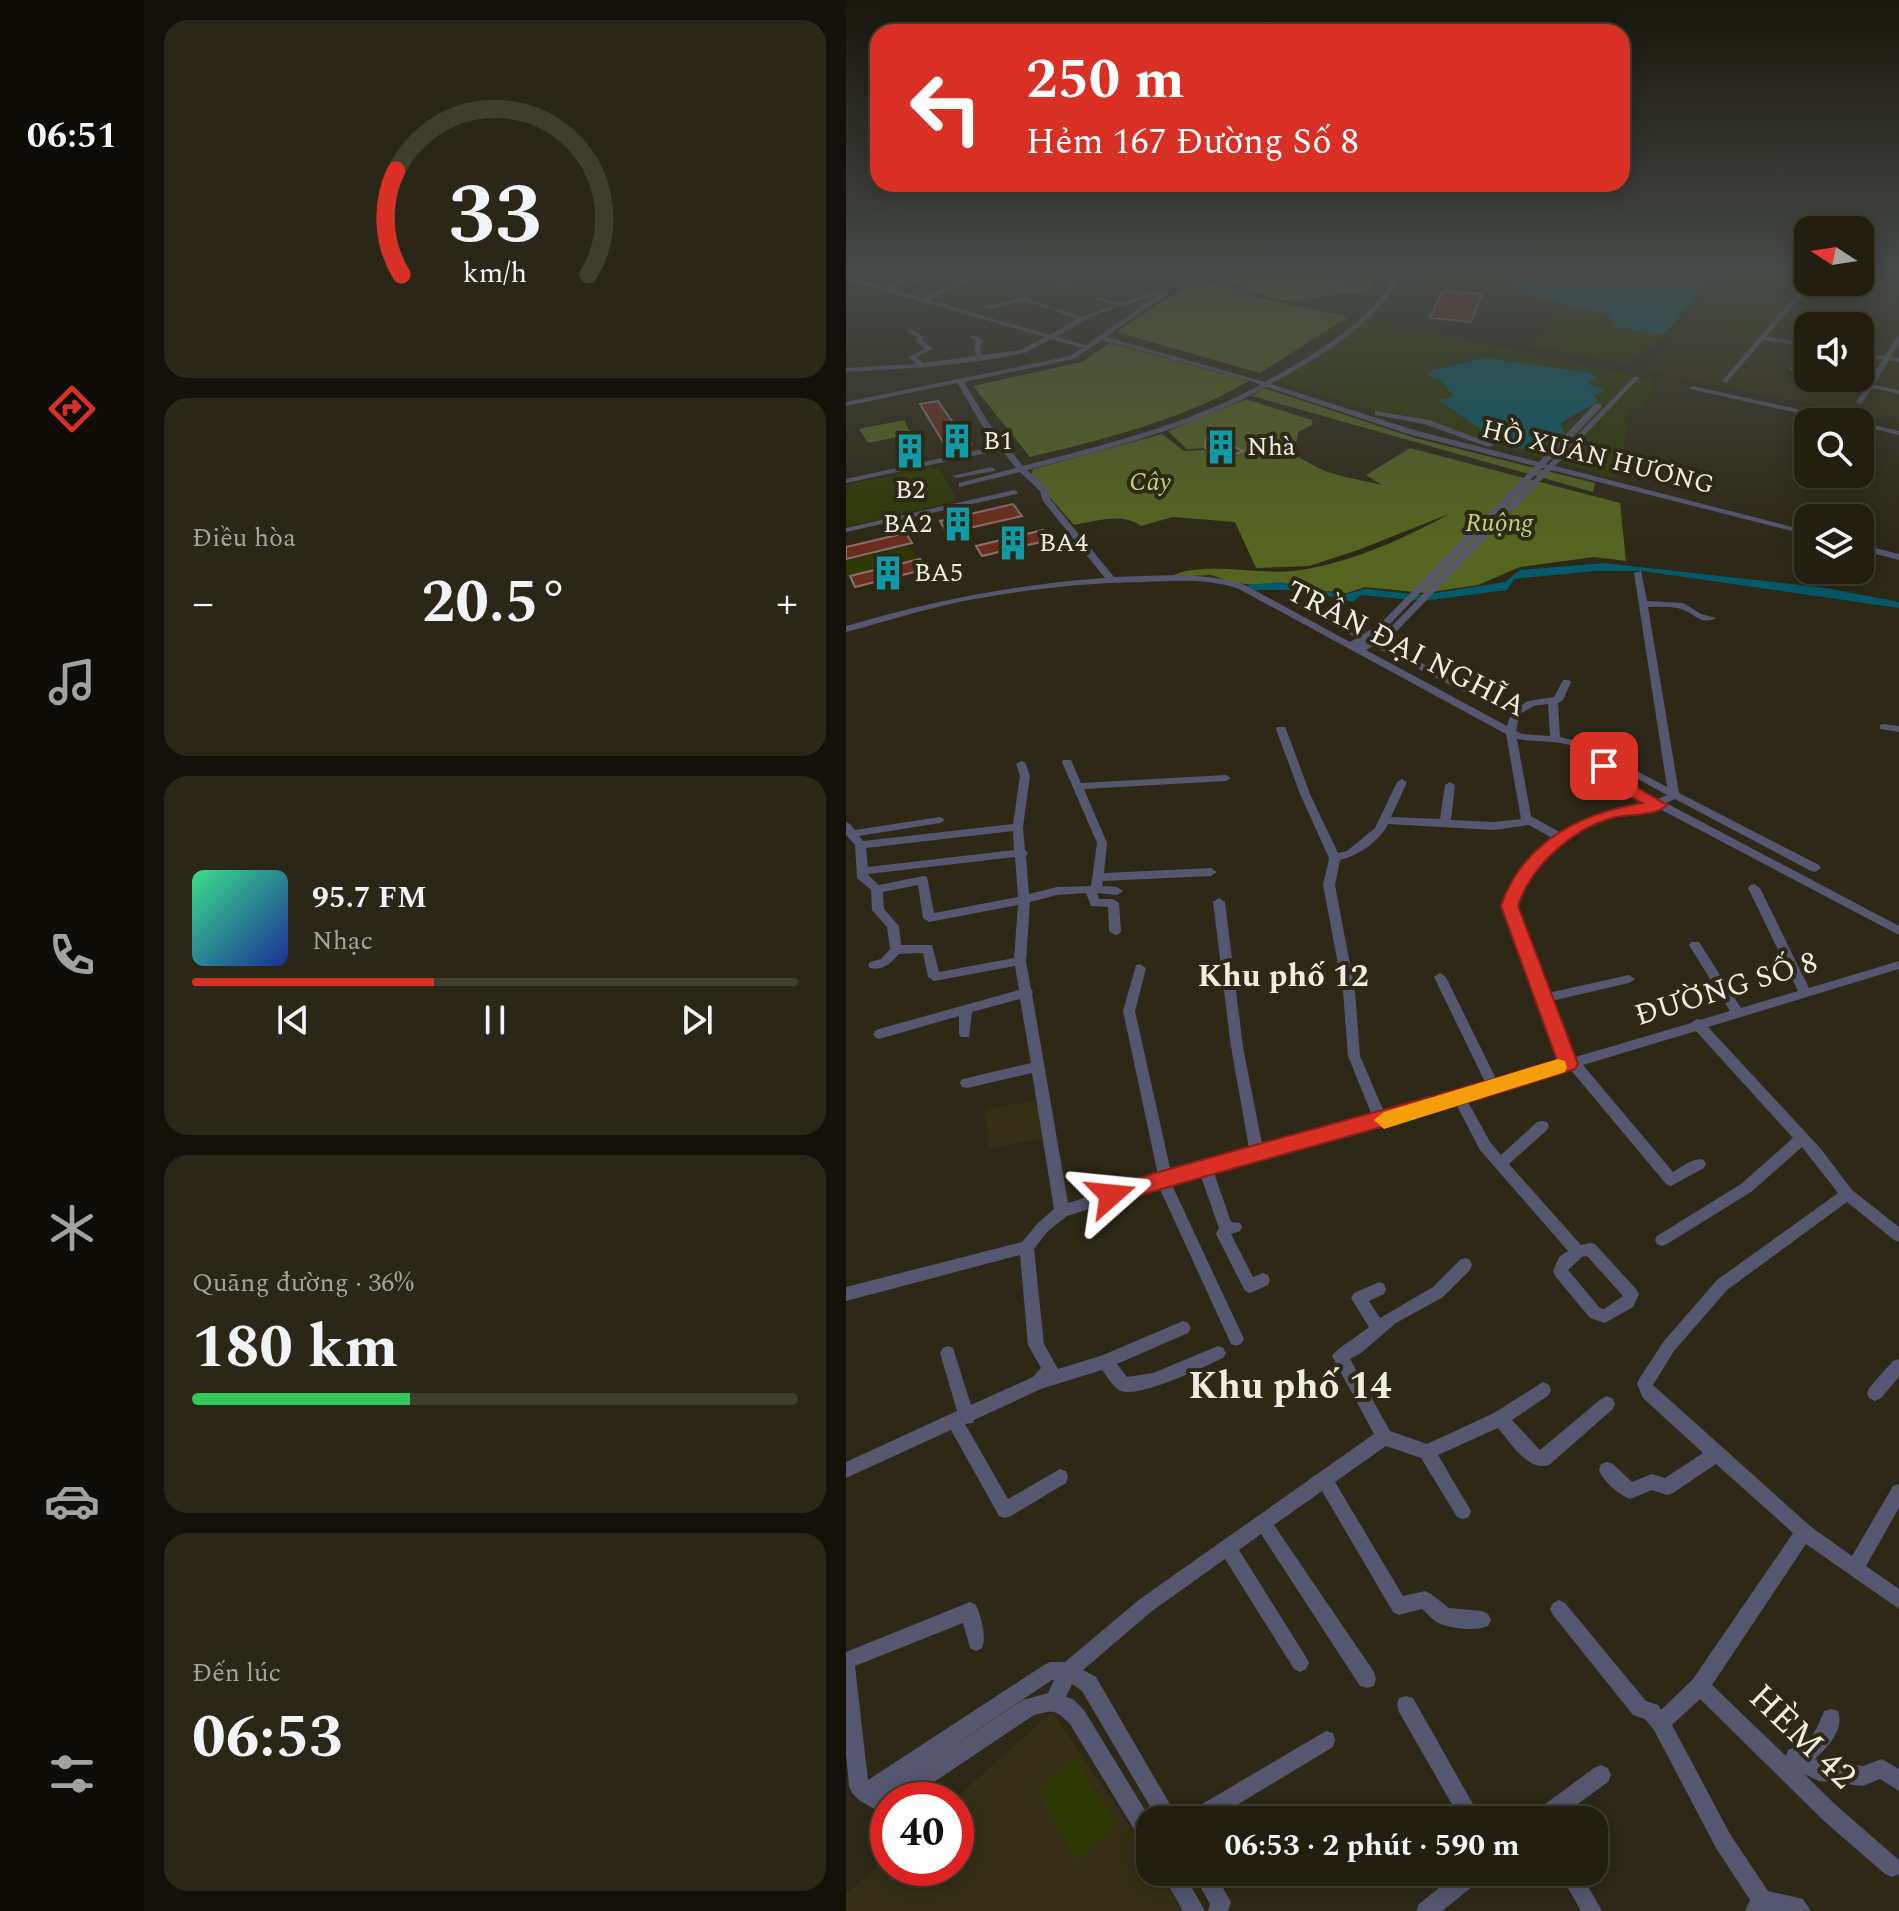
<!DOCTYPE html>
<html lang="vi">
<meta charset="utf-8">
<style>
:root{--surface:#221f10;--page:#2a2719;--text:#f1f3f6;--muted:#a2a29f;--line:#3f3d30;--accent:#d93025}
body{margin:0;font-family:Spectral,serif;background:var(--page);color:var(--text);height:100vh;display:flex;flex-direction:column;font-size:30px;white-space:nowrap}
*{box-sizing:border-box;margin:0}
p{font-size:26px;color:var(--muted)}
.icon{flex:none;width:44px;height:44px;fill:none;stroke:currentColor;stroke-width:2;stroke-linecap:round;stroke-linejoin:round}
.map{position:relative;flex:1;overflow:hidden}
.panel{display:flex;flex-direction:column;gap:20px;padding:20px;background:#131109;width:702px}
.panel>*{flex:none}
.guide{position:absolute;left:24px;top:24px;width:760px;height:168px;border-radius:24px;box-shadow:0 4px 20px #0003,0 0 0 2px var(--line);background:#d93025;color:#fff;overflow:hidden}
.needle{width:52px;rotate:282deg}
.tools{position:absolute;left:948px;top:216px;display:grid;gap:16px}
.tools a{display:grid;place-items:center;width:80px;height:80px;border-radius:16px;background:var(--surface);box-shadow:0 4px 20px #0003,0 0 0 2px var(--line);font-size:40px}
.speed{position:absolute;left:24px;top:1782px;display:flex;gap:16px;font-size:40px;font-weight:700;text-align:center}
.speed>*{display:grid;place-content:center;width:104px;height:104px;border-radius:50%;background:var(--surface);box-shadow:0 4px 20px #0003,0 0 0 2px var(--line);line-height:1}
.speed .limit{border:12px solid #d22;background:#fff;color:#111}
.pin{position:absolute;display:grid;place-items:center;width:68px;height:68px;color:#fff;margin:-34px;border-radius:16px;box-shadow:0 4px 12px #0006}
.me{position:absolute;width:88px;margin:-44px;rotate:72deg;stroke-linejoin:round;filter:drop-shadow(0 0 6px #0008)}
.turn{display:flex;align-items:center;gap:28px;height:168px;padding:0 24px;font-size:36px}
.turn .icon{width:104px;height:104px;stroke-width:2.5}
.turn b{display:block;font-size:56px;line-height:68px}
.big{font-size:60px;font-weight:700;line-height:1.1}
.panel .widget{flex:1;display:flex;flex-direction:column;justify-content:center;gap:12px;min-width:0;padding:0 28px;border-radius:24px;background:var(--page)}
.panel .dial{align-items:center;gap:0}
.dial svg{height:208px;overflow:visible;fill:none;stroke:var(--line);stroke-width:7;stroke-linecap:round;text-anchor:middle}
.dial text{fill:var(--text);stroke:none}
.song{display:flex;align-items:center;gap:24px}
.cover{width:96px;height:96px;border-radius:12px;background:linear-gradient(135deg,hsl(150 70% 55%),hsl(230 70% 35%))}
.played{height:8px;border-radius:4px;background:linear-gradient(90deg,var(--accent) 40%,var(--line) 40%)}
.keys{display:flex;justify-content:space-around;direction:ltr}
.heat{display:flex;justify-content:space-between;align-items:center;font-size:44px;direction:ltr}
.charge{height:12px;border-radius:6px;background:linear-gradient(90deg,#34c759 36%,var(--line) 0)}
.trip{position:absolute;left:290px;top:1806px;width:472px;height:80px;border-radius:24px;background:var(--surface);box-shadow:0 4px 20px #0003,0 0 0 2px var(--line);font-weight:700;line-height:80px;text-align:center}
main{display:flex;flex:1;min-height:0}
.menu{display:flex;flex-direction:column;width:144px;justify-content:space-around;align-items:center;background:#0e0c06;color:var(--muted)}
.menu .icon{width:56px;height:56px}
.menu .current{color:var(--accent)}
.menu b{font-size:36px;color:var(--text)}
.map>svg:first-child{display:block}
</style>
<main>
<nav class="menu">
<b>06:51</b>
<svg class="icon current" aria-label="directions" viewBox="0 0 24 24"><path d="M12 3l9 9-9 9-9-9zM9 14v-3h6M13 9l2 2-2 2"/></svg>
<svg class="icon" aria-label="music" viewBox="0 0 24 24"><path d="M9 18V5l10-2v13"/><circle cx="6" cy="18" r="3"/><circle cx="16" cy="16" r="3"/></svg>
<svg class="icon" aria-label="phone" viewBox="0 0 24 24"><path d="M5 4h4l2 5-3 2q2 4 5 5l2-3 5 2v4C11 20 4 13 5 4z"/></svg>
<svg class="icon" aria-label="climate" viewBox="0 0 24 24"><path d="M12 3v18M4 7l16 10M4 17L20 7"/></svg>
<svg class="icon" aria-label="car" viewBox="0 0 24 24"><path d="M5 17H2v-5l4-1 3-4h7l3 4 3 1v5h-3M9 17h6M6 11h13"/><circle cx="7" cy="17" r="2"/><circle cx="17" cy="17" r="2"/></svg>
<svg class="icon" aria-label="filters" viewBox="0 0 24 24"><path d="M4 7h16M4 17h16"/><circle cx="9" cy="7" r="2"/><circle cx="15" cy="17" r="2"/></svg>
</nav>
<section class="panel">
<div class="widget dial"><svg viewBox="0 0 100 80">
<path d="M14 69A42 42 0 1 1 86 69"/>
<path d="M14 69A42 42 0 0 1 12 29" stroke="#d93025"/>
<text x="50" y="56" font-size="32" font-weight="700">33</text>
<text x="50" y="72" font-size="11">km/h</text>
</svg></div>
<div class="widget"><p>Điều hòa</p>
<div class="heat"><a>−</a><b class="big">20.5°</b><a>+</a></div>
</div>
<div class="widget">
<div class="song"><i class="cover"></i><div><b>95.7 FM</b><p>Nhạc</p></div></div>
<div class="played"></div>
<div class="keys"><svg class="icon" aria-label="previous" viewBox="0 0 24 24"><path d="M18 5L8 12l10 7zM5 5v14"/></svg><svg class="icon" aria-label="pause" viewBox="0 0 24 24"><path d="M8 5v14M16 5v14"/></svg><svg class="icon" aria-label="next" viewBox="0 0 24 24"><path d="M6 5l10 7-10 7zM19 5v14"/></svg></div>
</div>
<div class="widget"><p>Quãng đường · 36%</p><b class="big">180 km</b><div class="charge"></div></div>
<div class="widget"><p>Đến lúc</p><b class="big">06:53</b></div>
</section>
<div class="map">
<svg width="1053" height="1911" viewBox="0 0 1053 1911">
<rect width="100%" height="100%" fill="#2d2916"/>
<g fill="#342f15" fill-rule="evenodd">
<path d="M877,271H962V282H1014V271H1053V422L798,370ZM962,326H1014V378H962Z"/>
<polygon points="194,1100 198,1138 143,1149 139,1109"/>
<polygon points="206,1712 304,1855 304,1872 316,1872 343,1911 0,1911 0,1894 42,1857 42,1868 110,1868 110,1800 107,1800"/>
</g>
<g fill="#2f3905" fill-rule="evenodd">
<polygon points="562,271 713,271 715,274 683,277 676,293 765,316 860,283 847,271 873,271 816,339 783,364 684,346 719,306 660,291 556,281"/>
<polygon points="889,271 962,271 962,275 908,336 845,326"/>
<path d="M524,318L804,380L808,385L798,408H783L773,479L639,442L592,424L539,414L434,383L432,380L492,344ZM639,358L741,384L758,390C748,396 748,402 741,410C729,423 718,418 706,438L650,440L594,401L608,397L595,380L582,376L587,369Z"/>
<polygon points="82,468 94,470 109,495 107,502 0,527 0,485"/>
<polygon points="64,546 72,560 2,576 0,561"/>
<polygon points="229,1758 270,1825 231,1861 191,1791"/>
</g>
<g fill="#55641f">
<polygon points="347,271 520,281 520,271 535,271 519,293 491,294 450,301 430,300"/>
<polygon points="346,283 502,317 414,373 270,332"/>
<path d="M264,343L403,381C336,420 259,439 184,457L127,386L236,362Z"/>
<polygon points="418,388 569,438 749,483 747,492 406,396"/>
<path d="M400,399L466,420V425L452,432L450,444L442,440L435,445C477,475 487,474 536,485L520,475L564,448L774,503L780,561L748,557L674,567L632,585L579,593L519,587L501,593L388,583L365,575L325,577C350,560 416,575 447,571C499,565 558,539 603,514L512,550L463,566L410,568L389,522L327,517L295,526C277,512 249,521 228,525L185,476L187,469L316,434L338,451L359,450L380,462L398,451L365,435L359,437V448L341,449L322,431Z"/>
<polygon points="58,420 65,434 22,443 13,429"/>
</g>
<g fill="#035a6b">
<polygon points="369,271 520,271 521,281 369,273"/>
<polygon points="713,271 847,271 861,282 817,335 768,326 765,316 676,293 666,285 683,277 714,274"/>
<path d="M639,358L740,372L750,377L742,384L759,390L748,396L752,401L715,423L718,435L707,438L709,448C667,461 626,422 593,400L608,397L595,380L581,376L587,370Z"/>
<polygon points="758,563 980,588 1053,602 1053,608 797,571 749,571 668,579 661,590 577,601 515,595 507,602 457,590 407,590 401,585 435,582 497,595 519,589 577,595 659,582 674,570"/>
</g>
<g fill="#6c2c1d" stroke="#88706a" stroke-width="2">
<polygon points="597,291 636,294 625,322 584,318"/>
<polygon points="92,401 115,434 118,433 125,444 100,447 74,404"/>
<polygon points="365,435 397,451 379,459 359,448 360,437"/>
<polygon points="167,504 176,516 101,533 94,521"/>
<polygon points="197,530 203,540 136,556 130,546"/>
<polygon points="60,533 66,543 0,559 0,547"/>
<polygon points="74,559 80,569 9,587 4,576"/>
</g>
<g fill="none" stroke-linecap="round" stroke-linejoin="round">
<g fill="#555670" fill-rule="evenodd">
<path d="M66,271H74L65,277L79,281V283L61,280L46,289L77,298L136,271H145L84,300L203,335L232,319L178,301L142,309L139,307L178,297L236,317L268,305L247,298V296L274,303L312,291L317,292L337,281L293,271H307L342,278L346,277L349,280L403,291L401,294L344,282L328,289L260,337L419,382C464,357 530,320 551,271H557C536,322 471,358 425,384L568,430L693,462L749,404H755V408L700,464L702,465L788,377H792V379L709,466L962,531V535L705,470L549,633L534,642L624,688V692H618L527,646L520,650L661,726L666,711L682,701L708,697L717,680H723L725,682L717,700L712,703L714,737C737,742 758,748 763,773L812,799L821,795L765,764L770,761L774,762L821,787L788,573L795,571L801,601L837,603L855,614L870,618C854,626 849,613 835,609C826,606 812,607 802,607L833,793L973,865L975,868L969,872L965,871L829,799L820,803L1053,926V935L810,807C796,811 781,812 767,816C723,828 687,864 670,906L702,993L783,975L789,979L783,983L705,1001L726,1058L845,1023L851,1019L854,1020L884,1011L843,945L845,942H853L895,1008L952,991L902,888L904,885L908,884L914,888L963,988L1053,961V969L862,1027L975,1149L1006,1190L1053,1227V1242L1048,1240L1001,1202L881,1290L828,1351L807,1385L964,1526L1006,1556L1047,1486L1053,1484V1508L1020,1566L1053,1589V1609L960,1544L866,1685L940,1756L942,1750C966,1741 969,1734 978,1711L985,1709L992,1711C999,1730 980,1749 969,1759L1017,1766L1036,1759L1053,1769V1791L1034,1779L1017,1786L973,1781L958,1774L992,1807L1053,1860V1874L1046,1877L1039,1874L978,1821L854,1699L826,1725L884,1834L922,1891L957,1899L965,1911H899L904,1900L870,1848L808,1730L799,1719L787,1715L707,1615L704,1609L707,1603L713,1600L719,1603L800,1701L812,1705L815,1710L847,1679L947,1533L870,1464L827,1493L821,1495L806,1490L784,1499C773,1495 757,1481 753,1470L755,1464L761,1462L767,1464L786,1482L806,1474L819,1478L857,1453L797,1398L791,1384L793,1379L818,1341L871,1280L992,1193L956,1147L905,1192L821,1244L816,1246L811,1244L809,1240L811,1236L895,1184L947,1138L850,1031L737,1065L827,1172C836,1167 848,1156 858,1160L860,1164L858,1168L825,1186L820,1184L724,1069L621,1100L644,1142L655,1155L691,1122L696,1121L701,1122L703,1126L701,1130L663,1164L735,1245L744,1243L749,1244L790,1289L793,1294L787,1307L759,1323L744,1318L709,1276L707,1271L713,1257L722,1251L634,1150L610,1104L535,1126L411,1157L367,1170L385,1222L394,1223L396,1227L394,1231L385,1234L407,1277L417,1273L422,1275L424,1280L422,1285L404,1293L399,1291L370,1234L373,1228L354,1174L325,1183L398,1339L395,1344L390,1346L385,1344L313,1187L221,1216L202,1231L188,1249L198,1344L212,1369L257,1355L337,1321L342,1323L345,1328L342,1333L271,1364L281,1377L307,1373L372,1346L377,1348L380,1353L377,1358C360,1366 288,1401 273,1390C266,1386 261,1376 256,1370L195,1389L128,1420L127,1423L119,1424L162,1499L214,1469L220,1471L222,1477L220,1483L165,1516L159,1518L153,1516L105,1430L0,1478V1462L111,1411L94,1353L97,1348L102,1346L107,1348L125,1405L187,1377L195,1368L182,1345L174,1255L0,1301V1287L176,1242L192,1223L208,1209L186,1073L121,1088L116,1087L114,1083L116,1079L121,1078L185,1063L174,999L126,1012L123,1037H115L113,1034V1016L33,1039L29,1037L27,1034L29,1031L33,1029L173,990L169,966L88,981L82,977L77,953L53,954C45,963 37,971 24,968L22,965L24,962L35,959L44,949L41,927L26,910L25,890L11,878L9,845L0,835V822L4,824L9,830L94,817L99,820L94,823L13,836L17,841L167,824L174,776L170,764L175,761L179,762L184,776L177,827L179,850L182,853L180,856L183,894L211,887L245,886L251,843L216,762L217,760H225L235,783L380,775L385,778L380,781L238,789L261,843L258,873L365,868L371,872L365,876L257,881L256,886L271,887L277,891L271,895L251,893L253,899H267L273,903L275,931L273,934L269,935L263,931L262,907L245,906L240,893L211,895L184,902L180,961L185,989L187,992L186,994L222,1203L312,1175L277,1011L290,965L294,964L300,968L289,1011L325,1172L403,1148L385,1047L367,902L373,898L379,902L397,1047L416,1144L527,1118L502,1056L497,991L477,885L483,858L454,794L430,729L431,727H439L440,729L464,794L492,853L501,851L529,828L551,782L556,779L561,782L545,817L594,819L599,785L604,782L609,785L605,820L648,822L675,819L660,734L393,589C361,578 328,581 296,582C234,583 173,590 113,602C75,610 38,622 0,632V626C85,601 171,584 259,578L197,501L194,491L174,472L113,487V483L170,468L136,425L111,383L0,406V402L224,356L236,348L205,339L179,353L134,361L81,367L0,372V368L70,364L63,357L79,349L70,341L71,337L62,332V330L64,329L77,336L76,340L87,349L70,357L77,363L130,356L128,348L130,341L124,337L127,335L137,340L134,348L136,355L175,350L199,337L0,280V276L40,288ZM313,294L240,345L210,337L246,316ZM256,340L408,382L414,385C341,425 257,445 177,466L142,422L118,382L228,359ZM420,387L562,434L689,466L534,624L517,634L446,598H440L439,600L511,638L504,642L399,585C357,571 312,576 268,577L204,499L201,488L181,470C262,449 347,428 420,387ZM696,468H699L543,629L527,639L524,638L540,628ZM702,704L704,736L676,734L670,731L674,714L688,706ZM671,739C695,743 731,738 747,759C751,764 752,771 754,777L801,802C768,809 744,814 715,833L685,816ZM542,824L648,830L683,825L708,839C686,857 670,879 658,906L715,1062L651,1081L600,977L594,973L588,977L640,1084L615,1092L612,1091L606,1094L539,1114L514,1056L509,991L489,885L494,860C512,856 534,841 542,824ZM167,831L168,850L22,867L20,848ZM169,857L172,897L88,913L81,877L77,876L33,885L23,876L22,874ZM72,885L77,918L83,922L172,905L168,958L93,972L86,945H55L53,926L38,909L37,892ZM741,1256L777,1296L758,1309L754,1308L722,1270L736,1257Z"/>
<polygon points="187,271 195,271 204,277 199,278"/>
<polygon points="246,271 255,271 215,288 210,287"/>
<polygon points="962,281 967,282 920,337 962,343 962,347 917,340 881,382 877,382 877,380"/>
<polygon points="1053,336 1053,343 1045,357 1053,358 1053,362 1043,360 1028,385 1053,390 1053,394 1026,388 1016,403 1014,404 1010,402 1020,387 983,378 996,378 1022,383 1037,359 1014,356 1014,352 1039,356 1051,337"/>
<polygon points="946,367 962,369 962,373 944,370 944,368"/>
<polygon points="846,386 1002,420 1006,422 992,422 844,389 844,387"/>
<polygon points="529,411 583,420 649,445 642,447 578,424 529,415"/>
<polygon points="1014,422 1053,431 1053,435 1014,426"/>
<polygon points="137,449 140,449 140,453 0,483 0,479"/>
<polygon points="145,467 149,469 148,471 110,478 106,476"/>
<polygon points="168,490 172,492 171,494 0,532 0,528"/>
<polygon points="1014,544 1053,554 1053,560 1014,550"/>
<polygon points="1038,724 1053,726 1053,732 1034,729 1034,725"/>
<path d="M619,1258L624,1260L626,1265L624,1270L597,1297L550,1323L515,1353L504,1359L544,1431L581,1444L648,1413L697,1382L703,1385L705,1390L703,1395L666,1420L694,1450L755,1399L761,1396L767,1399L769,1404L767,1409L703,1465C682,1472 664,1442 652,1428L592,1455L625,1511L623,1517L617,1519L611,1517L575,1458L540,1446L489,1482L557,1596L579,1591L585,1594L603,1608L636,1611L642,1614L645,1620L642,1626C631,1631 609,1629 597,1625C589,1623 583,1615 576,1609L553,1615L547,1612L476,1491L428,1525L528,1672L530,1679L528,1686L521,1688L514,1686L415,1534L393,1550L460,1657L463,1663L460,1669L454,1672L448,1669L379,1559L306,1611L237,1670L250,1677L333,1820H312L236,1691L226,1684L220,1697L227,1699L238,1710L305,1820L304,1847L297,1844L224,1724C209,1709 208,1710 188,1715L73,1792L57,1800H42V1808L33,1812L13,1800L6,1793L3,1786L0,1754V1652L124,1602L130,1605C135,1617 141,1637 136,1648L130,1651L124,1648L117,1623L9,1666L22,1780L198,1665L204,1662H219L294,1599L528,1434L486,1356C490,1349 515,1334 523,1327L505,1298L508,1293L533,1282L538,1284L540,1289L538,1294L523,1301L534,1318L587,1287L614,1260ZM206,1680H208L202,1693L177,1700L85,1761Z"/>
<polygon points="1053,1359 1053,1377 1035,1398 1029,1401 1023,1398 1021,1393 1023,1388 1047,1361"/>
<polygon points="560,1696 567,1698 636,1820 615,1820 553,1712 551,1705 553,1698"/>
<polygon points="480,1731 487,1733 489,1740 487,1747 366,1820 338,1820 341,1813"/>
<polygon points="755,1765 762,1768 765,1775 762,1782 710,1820 684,1820 687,1813 748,1768"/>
<polygon points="315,1872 337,1872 359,1911 337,1911"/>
<polygon points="346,1872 368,1872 385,1902 382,1911 362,1911 364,1904"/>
<polygon points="613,1872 639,1872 636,1879 596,1911 570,1911 573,1904"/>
<polygon points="713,1872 734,1872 756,1911 735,1911"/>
</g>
</g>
<linearGradient id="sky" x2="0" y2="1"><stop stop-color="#19170c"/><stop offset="0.5" stop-color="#464947"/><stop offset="1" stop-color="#464947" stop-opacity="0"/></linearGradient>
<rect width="1053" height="539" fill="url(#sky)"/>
<path fill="#d93025" stroke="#8d1f18" stroke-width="2" d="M758,761L766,766V773L821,805C809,817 783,813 766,818C725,830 685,866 672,906L732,1064L729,1069C576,1119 420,1157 265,1204L257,1201L254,1195L257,1188L265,1186C413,1142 563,1105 711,1060L655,906C676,843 734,813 796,803L752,779L750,766Z"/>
<polygon fill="#f59e0b" points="712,1059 719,1061 721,1067 719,1072 538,1129 528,1120 538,1112"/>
<defs>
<g id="building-bare" transform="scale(2.76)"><path d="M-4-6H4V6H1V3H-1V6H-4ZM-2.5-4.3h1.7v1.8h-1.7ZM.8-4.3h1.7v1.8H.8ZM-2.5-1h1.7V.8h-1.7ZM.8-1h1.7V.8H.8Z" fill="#0f9aa8" stroke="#2d2916" stroke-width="2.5" paint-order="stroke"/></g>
</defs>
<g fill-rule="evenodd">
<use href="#building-bare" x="111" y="441"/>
<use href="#building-bare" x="375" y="447"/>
<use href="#building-bare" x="64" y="451"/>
<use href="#building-bare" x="112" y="524"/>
<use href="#building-bare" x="167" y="543"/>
<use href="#building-bare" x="42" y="573"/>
</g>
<g text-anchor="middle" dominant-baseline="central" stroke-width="8" stroke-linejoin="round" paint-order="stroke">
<g font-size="26" fill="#efede1" stroke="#2d2916" text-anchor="start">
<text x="137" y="441">B1</text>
<text x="401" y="447">Nhà</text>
<text x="64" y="490" text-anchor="middle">B2</text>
<text x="86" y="524" text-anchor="end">BA2</text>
<text x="193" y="543">BA4</text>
<text x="68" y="573">BA5</text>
</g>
<g font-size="26" fill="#efede1" stroke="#2d2916">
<text transform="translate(752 457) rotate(14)">HỒ XUÂN HƯƠNG</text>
</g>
<g font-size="26" font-style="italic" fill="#bcd474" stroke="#2d2916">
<text x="304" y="482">Cây</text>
<text x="653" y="523">Ruộng</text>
</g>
<g font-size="30" fill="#efede1" stroke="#2d2916">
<text transform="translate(560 649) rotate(27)">TRẦN ĐẠI NGHĨA</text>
<text transform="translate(880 989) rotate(-17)">ĐƯỜNG SỐ 8</text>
</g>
<g font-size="32" font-weight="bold" fill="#efede1" stroke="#2d2916">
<text x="437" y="976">Khu phố 12</text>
</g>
<g font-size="36" fill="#efede1" stroke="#2d2916">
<text transform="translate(956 1737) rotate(44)">HÈM 42</text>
</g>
<g font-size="38" font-weight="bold" fill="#efede1" stroke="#2d2916">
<text x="444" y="1387">Khu phố 14</text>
</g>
</g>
</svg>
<div class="tools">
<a><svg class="needle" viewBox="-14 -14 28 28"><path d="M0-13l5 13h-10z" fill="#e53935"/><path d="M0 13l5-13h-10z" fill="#a2a29f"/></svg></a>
<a><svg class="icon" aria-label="sound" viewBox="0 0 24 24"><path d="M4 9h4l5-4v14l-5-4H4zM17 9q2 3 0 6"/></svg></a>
<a><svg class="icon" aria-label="search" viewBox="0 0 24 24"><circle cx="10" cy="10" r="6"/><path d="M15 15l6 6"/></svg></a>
<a><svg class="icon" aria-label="layers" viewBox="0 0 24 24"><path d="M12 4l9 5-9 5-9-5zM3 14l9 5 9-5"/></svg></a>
</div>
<div class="speed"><div class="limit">40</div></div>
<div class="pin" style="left:758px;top:766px;background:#d93025"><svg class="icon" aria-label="arrive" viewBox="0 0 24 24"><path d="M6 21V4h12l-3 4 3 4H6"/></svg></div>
<svg class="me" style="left:265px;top:1195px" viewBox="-20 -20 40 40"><path d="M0-17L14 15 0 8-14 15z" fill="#d93025" stroke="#fff" stroke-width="4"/></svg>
<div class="trip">06:53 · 2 phút · 590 m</div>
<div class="guide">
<div class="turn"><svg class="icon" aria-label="left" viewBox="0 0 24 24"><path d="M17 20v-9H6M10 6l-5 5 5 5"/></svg><div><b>250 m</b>Hẻm 167 Đường Số 8</div></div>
</div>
</div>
</main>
